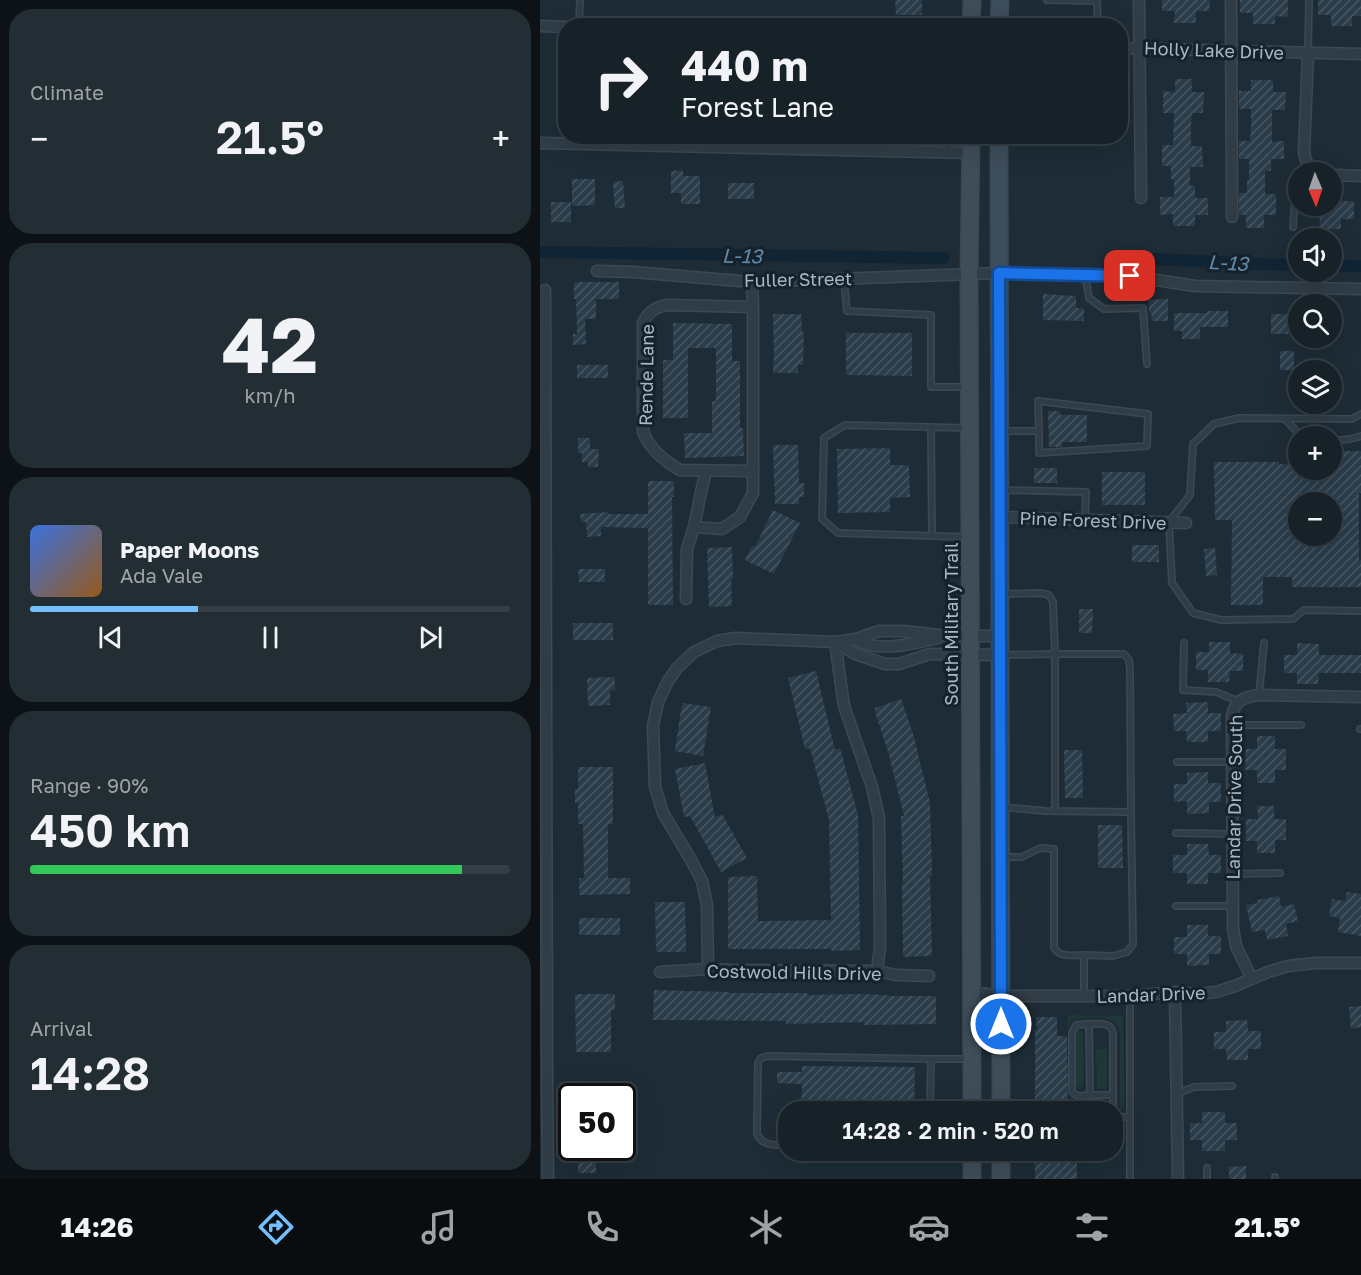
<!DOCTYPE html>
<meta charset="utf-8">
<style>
:root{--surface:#162128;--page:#232e34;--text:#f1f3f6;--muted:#9ea3a8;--line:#353e45;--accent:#74bfff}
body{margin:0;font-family:"Golos Text",sans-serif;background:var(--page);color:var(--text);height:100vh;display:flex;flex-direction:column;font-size:22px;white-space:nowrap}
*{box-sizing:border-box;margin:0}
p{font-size:20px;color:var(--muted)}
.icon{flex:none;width:33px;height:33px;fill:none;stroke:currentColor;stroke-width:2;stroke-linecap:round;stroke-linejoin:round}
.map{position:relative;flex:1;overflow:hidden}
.side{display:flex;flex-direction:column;gap:9px;padding:9px;background:#0c1216;width:540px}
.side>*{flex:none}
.top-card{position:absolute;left:18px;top:18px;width:570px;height:126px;border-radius:24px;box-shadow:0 6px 24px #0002,0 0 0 2px var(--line);background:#162128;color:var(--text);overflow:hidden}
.needle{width:39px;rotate:178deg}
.tools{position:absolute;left:748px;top:162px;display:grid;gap:12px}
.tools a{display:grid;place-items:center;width:54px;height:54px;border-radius:50%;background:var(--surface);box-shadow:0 6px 24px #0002,0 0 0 2px var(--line);font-size:30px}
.speed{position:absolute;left:18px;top:1083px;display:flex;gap:12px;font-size:30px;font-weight:700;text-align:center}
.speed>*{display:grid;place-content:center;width:78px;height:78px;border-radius:50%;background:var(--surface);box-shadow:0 6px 24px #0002,0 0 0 2px var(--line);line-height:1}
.speed .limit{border:3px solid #111;border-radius:9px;background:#fff;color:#111}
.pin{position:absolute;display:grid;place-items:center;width:51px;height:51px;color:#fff;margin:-26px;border-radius:12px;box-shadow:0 3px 9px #0006}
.me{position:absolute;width:66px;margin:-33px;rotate:0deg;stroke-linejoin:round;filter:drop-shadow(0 0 4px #0008)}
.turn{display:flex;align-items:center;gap:21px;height:126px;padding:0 24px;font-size:27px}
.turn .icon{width:78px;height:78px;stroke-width:2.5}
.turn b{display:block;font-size:42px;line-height:51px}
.big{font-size:45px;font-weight:600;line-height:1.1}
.side .card{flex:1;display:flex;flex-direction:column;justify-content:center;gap:9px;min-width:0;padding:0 21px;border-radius:24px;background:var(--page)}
.side .dial{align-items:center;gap:0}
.dial b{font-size:78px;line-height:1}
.song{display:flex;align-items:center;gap:18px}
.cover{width:72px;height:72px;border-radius:9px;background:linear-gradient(135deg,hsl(220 70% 55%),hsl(30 70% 35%))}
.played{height:6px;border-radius:3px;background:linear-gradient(90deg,var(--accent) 35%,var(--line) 35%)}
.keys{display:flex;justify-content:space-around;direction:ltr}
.heat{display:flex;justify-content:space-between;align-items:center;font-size:33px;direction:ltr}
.charge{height:9px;border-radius:4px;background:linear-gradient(90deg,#34c759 90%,var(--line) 0)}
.trip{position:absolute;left:238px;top:1101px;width:345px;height:60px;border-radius:24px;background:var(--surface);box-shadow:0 6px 24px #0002,0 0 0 2px var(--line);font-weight:600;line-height:60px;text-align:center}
.dock{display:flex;height:96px;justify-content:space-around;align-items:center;background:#090d10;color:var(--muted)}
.dock .icon{width:42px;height:42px}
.dock .current{color:var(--accent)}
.dock b{font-size:27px;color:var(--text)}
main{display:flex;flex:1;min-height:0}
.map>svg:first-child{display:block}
</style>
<main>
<section class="side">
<div class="card"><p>Climate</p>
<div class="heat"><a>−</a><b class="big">21.5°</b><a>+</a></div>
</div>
<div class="card dial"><b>42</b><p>km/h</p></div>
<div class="card">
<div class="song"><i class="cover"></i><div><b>Paper Moons</b><p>Ada Vale</p></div></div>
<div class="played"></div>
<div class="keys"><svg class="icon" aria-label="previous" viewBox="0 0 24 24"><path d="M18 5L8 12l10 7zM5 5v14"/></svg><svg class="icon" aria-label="pause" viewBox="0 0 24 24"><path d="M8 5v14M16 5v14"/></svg><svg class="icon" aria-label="next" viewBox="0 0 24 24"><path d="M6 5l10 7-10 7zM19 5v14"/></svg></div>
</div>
<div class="card"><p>Range · 90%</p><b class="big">450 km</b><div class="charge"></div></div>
<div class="card"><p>Arrival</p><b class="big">14:28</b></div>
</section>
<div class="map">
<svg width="821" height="1179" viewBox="0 0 821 1179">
<defs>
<pattern id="building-hatch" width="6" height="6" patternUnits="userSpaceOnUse" patternTransform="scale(1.5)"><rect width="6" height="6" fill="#2b3d4b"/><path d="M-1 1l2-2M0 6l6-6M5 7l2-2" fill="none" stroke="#475763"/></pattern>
</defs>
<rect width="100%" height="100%" fill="#1d2c36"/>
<g fill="#1f3736">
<path d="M528,1015L583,1016V1017L584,1106L582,1110L581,1109L580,1106V1035C579,1030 578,1025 574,1022C567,1016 538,1017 531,1021L528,1030Z"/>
<polygon points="538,1031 541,1031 543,1034 543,1085 540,1089 536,1085 536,1034"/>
<polygon points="556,1049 567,1049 567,1086 565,1089 559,1089 557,1086"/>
</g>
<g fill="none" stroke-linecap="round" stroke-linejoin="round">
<g stroke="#102434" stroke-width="12">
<polyline points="0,252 404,258"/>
<polyline points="616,259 718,264 759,265"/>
<polyline points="792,266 821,266"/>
</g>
</g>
<g fill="url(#building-hatch)" fill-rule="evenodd">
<polygon points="355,0 382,0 382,15 356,15"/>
<polygon points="622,0 670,0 669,11 656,11 656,23 634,23 635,11 622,11"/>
<polygon points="700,0 748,0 748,17 735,16 735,24 713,24 713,13 700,13"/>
<polygon points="778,0 821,0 821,16 812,16 812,26 791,26 791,15 778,15"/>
<polygon points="635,79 652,79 652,92 664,92 663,113 652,113 651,126 651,146 662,146 663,167 650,167 650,186 655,186 655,198 668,198 668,215 655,215 655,226 633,226 633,214 620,215 620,197 634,197 634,179 631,179 631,166 622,166 622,145 633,145 634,113 623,113 623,91 635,92"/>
<polygon points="711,80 733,80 733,92 746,92 745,110 732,110 732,142 744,141 744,159 731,159 731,171 725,171 725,194 736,194 736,215 724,215 724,228 706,228 706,215 699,215 699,193 707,193 707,180 709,180 709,159 699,159 699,141 710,141 711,130 711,109 699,109 699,91 711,91"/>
<polygon points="143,170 143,176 160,176 160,204 141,204 141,193 131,193 131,171"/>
<polygon points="32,179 55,179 55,205 32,206"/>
<polygon points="83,181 85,208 75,208 73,182"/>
<rect x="188" y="183" width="26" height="16"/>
<polygon points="792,189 801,189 801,201 814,201 814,219 801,219 801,229 779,229 780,217 767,217 767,206 792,206"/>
<rect x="11" y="202" width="20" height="20"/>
<polygon points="34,282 79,282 79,299 56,299 56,319 45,319 46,344 33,345 33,334 37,334 36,299 34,299"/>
<polygon points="503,294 536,296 536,308 544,308 544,321 503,320"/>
<polygon points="628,299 628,321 612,321 611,312 609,313 609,300"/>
<polygon points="667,311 688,311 688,327 660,327 660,339 642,339 642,331 634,331 634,313 667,313"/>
<polygon points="233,314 261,314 262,332 264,332 263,365 258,365 258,373 233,373 234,356"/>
<rect x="731" y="314" width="21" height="20"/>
<polygon points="133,323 192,324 192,361 200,361 200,428 203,428 204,456 145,458 144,433 172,433 172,401 176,401 176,348 148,348 148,418 123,418 123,360 133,360"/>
<polygon points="306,333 372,333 372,376 306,375"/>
<rect x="740" y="351" width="14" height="19"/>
<rect x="37" y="365" width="31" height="13"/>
<polygon points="508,411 520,411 520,415 547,415 547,442 522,442 522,447 509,447"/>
<polygon points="38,438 50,438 50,449 59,449 58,467 48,467 48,462 42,462 42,453 38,453"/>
<polygon points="233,445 258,445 259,483 264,483 264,497 259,497 259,504 235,504"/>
<polygon points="350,448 350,465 369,465 370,497 350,498 350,512 298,513 297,449"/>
<path d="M792,451H821V493H819V560H821V587H752V577H723V605H691L692,520H675L674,462H739V464H759V470H792ZM759,502H792V536H759Z"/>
<rect x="494" y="468" width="23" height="15"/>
<rect x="562" y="472" width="43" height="33"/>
<polygon points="108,481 134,481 134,497 132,497 133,605 108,605 108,528 61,527 61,536 47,537 46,522 41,522 40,514 68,512 69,514 108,514"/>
<polygon points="233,510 260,523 234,574 205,560 212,546 215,547"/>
<rect x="592" y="545" width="27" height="17"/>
<polygon points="192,547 193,579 191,579 192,606 169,607 167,548"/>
<polygon points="675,548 677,575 666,576 664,549"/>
<polygon points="38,569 65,569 65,582 39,582"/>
<polygon points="539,609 553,609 552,633 539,633"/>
<rect x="33" y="623" width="40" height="17"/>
<polygon points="669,642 690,642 690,653 703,654 703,671 690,671 689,682 668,682 668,670 656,670 656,652 669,652"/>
<polygon points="757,643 779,644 779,655 821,655 821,673 779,673 778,684 757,684 757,673 744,673 744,655 757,655"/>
<polygon points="276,671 295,750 300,748 318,815 320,950 292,951 291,949 188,949 188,877 217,876 218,921 291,920 289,820 270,748 265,749 248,678"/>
<polygon points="75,677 75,690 70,690 70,705 48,706 47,678"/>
<polygon points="361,699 374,737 390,803 392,876 390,876 392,956 363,957 362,884 363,884 361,816 364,816 349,755 335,712 335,708"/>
<polygon points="668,702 668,713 681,713 681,731 668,731 668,742 647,742 646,731 634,731 633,714 647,713 646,703"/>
<polygon points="143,703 171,707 163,756 135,751 140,716"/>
<polygon points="717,736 735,736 735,749 746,749 746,770 735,770 735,783 717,783 717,770 705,770 706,749 717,749"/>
<polygon points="524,750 542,750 543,798 525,798"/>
<polygon points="165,763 175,818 182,814 207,858 181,872 150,816 144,817 135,769"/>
<polygon points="38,767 73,767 73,824 68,824 68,878 90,878 90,894 39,895 39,878 44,878 43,824 38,824 38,803 35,803 35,789 38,789"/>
<polygon points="668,772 668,783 681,783 681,802 669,802 669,813 647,814 647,801 634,802 634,784 647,784 647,773"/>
<polygon points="717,806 734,806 734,819 746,819 746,840 735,840 735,853 717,853 717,841 706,841 706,819 718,819"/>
<polygon points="558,825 582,825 583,868 558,868"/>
<polygon points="647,844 668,844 669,855 681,855 681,873 668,873 668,884 647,884 647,873 633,873 633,855 647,855"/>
<polygon points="807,892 821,894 821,936 798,932 800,918 789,916 792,899 805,901"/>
<polygon points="739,896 741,907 754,904 758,921 746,924 748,936 727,940 725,930 712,932 706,905 718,903 717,900"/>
<polygon points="115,902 145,902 146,952 116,952"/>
<rect x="39" y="918" width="41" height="17"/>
<polygon points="647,925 668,925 668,936 681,936 681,954 669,954 669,965 647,966 647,954 634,954 634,937 647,937"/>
<polygon points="114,990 189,992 189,993 267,993 267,995 318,994 348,995 348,996 396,996 396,1024 324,1025 324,1022 246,1024 246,1021 113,1020"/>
<polygon points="35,994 75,994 75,1010 71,1010 71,1052 36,1052"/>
<polygon points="821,1006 821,1027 811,1029 809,1007"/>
<polygon points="496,1017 517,1017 517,1036 527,1036 528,1112 495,1112 495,1030 497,1030"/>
<polygon points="707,1020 708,1031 721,1031 721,1049 708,1049 708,1060 687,1060 686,1049 674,1049 674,1032 686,1032 686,1021"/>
<polygon points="262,1066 375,1067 374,1112 261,1112 262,1084 237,1083 237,1072 262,1072"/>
<polygon points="662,1112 685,1112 685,1123 697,1123 697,1140 685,1140 685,1151 662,1151 662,1140 650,1140 650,1123 662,1123"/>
<rect x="38" y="1148" width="18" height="25"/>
<rect x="495" y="1150" width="42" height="29"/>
<polygon points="706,1166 706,1179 689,1179 689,1167"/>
</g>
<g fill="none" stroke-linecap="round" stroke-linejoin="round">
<g stroke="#3c4953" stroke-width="8">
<g id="service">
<polyline points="507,0 557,1 558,26"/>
<polyline points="39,26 40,0"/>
<polyline points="768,53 769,0"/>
<polyline points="408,136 409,152"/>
<polyline points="753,227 756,182 759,181"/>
<polyline points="545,275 549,298 564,309 603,308 607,364"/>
<polyline points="304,279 307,311 391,315 391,387 426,387"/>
<polyline points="821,414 812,419 699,418 674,424 653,444 650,495 629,522 632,583 653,613 681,620 753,619 764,610 821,611"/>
<polyline points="745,419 757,432 769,436"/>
<polyline points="391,427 392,536"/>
<polyline points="461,431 499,431 499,453 607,446 608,414 498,401 499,431"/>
<polyline points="800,440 810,439 821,436"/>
<polyline points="461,490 546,492 545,520"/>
<polyline points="428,537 298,533 282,519 284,438 305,425 428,428"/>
<polyline points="644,643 643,690 676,692 698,701"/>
<polyline points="461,655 515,654 513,602 509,595 500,593 463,594"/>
<polyline points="719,695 724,643"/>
<polyline points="692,725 761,725"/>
<polyline points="820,729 821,729"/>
<polyline points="637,762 692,762"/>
<polyline points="462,807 505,811 591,812 593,944 587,952 573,956 544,955 544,996"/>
<polyline points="515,811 515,654 584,654 589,660 590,668 591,812"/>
<polyline points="636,833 692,834"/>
<path d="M462,857H482L500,848L514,849V948C520,958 534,955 544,955"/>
<polyline points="692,874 740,873"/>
<polyline points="636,906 692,906"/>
<polyline points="590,996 590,1179"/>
<polyline points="549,1024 536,1025 532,1033 532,1090 534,1094 539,1096 550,1095"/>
<polyline points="636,1094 654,1087 692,1086"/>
<path d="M573,1095H550L549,1024C560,1024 571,1021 573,1034V1117"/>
<polyline points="390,1112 391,1059 431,1059"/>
<polyline points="573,1117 590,1117"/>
<path d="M249,1145C236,1145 223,1147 217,1134L218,1063L221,1058L228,1056L391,1059"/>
<polyline points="392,1150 397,1153 428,1153"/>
<polyline points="667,1179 667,1168"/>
<polyline points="735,1179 735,1177"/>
</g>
</g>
<g stroke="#3c4953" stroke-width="13">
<g id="minor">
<polyline points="599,0 601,198"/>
<polyline points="691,0 692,217"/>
<polyline points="0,26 26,27"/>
<polyline points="580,48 821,54"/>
<path d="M768,53L764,151C765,161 768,167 777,172"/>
<polyline points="0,143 431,153"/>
<polyline points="792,175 821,176"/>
<polyline points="57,271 93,272 212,282 459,273 590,276 655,286 821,289"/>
<path d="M212,282L213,307V471L140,470C126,462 108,448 103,431V323C108,312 115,307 127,305L213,307"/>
<polyline points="5,290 7,1084 8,1179"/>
<polyline points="459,517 646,523"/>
<polyline points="154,527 182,529 200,517 213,493 213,471"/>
<polyline points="146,599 147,549 154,527 161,492 166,471"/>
<path d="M316,639C336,654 375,643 398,638"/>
<polyline points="295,642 304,706 332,787 339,818 340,947 337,971"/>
<polyline points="295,642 315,654 345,664 359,664 390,654 460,655"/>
<polyline points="168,969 167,905 162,881 151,860 123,813 115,787 113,726 118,702 128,681 137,668 154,652 177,641 196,638 295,642 316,639 339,631 363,631 408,636 460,636"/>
<polyline points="120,972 168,969 191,970 337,971 356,975 389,976"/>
<path d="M712,979L696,946L693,928L692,716C695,700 704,697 719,695L821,697"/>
<polyline points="433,992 461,996 590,996 635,992 657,994 676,992 695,986 728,972 748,966 776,963 821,963"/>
<polyline points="635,992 638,1179"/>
</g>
</g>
<g stroke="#3c4953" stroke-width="19">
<g id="secondary">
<polyline points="431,26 432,0"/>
<polyline points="459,26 460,0"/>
<polyline points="431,136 429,274 432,1112"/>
<polyline points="459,136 461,1112"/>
<polyline points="432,1179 432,1150"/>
<polyline points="461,1179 461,1150"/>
</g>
</g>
<use href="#service" stroke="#303d47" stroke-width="5"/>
<use href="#minor" stroke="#303d47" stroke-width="10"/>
<use href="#secondary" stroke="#3e4d5a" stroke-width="16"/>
</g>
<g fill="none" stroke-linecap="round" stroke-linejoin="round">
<g stroke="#114b97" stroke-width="15">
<polyline id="route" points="461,1024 459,273 590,276"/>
</g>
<use href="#route" stroke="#1a73e8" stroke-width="10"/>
</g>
<g text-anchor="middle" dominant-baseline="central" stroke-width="6" stroke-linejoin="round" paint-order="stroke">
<g font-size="18" fill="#a9b8c5" stroke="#16222b">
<text transform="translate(674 50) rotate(2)">Holly Lake Drive</text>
<text transform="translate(258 279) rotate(-1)">Fuller Street</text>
<text transform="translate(106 375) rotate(-89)">Rende Lane</text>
<text transform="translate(553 520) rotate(2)">Pine Forest Drive</text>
<text transform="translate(411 624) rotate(-90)">South Military Trail</text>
<text transform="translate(694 797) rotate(-89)">Landar Drive South</text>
<text transform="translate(254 972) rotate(1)">Costwold Hills Drive</text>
<text transform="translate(611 994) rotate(-2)">Landar Drive</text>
</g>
<g font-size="20" font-style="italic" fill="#5e89a8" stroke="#16222b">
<text transform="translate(202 255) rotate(1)">L-13</text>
<text transform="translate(688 262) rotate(3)">L-13</text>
</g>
</g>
</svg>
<div class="tools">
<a><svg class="needle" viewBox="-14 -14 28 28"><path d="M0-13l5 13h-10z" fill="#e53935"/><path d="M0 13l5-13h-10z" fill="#9ea3a8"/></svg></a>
<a><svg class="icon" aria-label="sound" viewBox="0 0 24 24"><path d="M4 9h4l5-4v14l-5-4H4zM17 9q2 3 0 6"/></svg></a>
<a><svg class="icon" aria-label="search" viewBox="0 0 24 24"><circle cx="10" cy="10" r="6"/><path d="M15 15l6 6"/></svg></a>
<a><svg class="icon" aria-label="layers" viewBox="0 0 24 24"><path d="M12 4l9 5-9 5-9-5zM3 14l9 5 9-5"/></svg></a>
<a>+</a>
<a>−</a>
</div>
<div class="speed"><div class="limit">50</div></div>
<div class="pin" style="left:590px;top:276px;background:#d93025"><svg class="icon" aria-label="arrive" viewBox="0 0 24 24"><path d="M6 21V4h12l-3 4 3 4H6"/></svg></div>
<svg class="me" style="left:461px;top:1024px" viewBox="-20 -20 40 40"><circle r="17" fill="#1a73e8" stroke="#fff" stroke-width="3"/><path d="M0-11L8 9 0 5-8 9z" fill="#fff"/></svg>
<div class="trip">14:28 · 2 min · 520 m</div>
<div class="top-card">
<div class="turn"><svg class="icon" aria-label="right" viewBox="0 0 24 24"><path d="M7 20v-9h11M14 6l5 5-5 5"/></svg><div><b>440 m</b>Forest Lane</div></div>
</div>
</div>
</main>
<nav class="dock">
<b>14:26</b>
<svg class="icon current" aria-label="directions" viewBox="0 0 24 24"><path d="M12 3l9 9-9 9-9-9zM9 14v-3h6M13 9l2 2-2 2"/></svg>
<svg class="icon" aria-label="music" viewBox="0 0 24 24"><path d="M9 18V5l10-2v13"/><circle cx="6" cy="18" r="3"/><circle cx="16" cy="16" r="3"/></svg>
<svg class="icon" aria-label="phone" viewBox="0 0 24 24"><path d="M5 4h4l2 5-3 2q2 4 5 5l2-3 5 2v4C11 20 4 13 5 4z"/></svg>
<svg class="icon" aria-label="climate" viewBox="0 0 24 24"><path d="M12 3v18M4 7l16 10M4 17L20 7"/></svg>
<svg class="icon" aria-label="car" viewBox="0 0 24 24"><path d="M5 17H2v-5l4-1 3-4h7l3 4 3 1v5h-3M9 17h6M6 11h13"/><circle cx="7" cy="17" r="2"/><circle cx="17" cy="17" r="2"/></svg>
<svg class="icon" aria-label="filters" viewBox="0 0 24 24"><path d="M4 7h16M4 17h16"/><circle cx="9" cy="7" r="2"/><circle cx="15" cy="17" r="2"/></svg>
<b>21.5°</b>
</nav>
